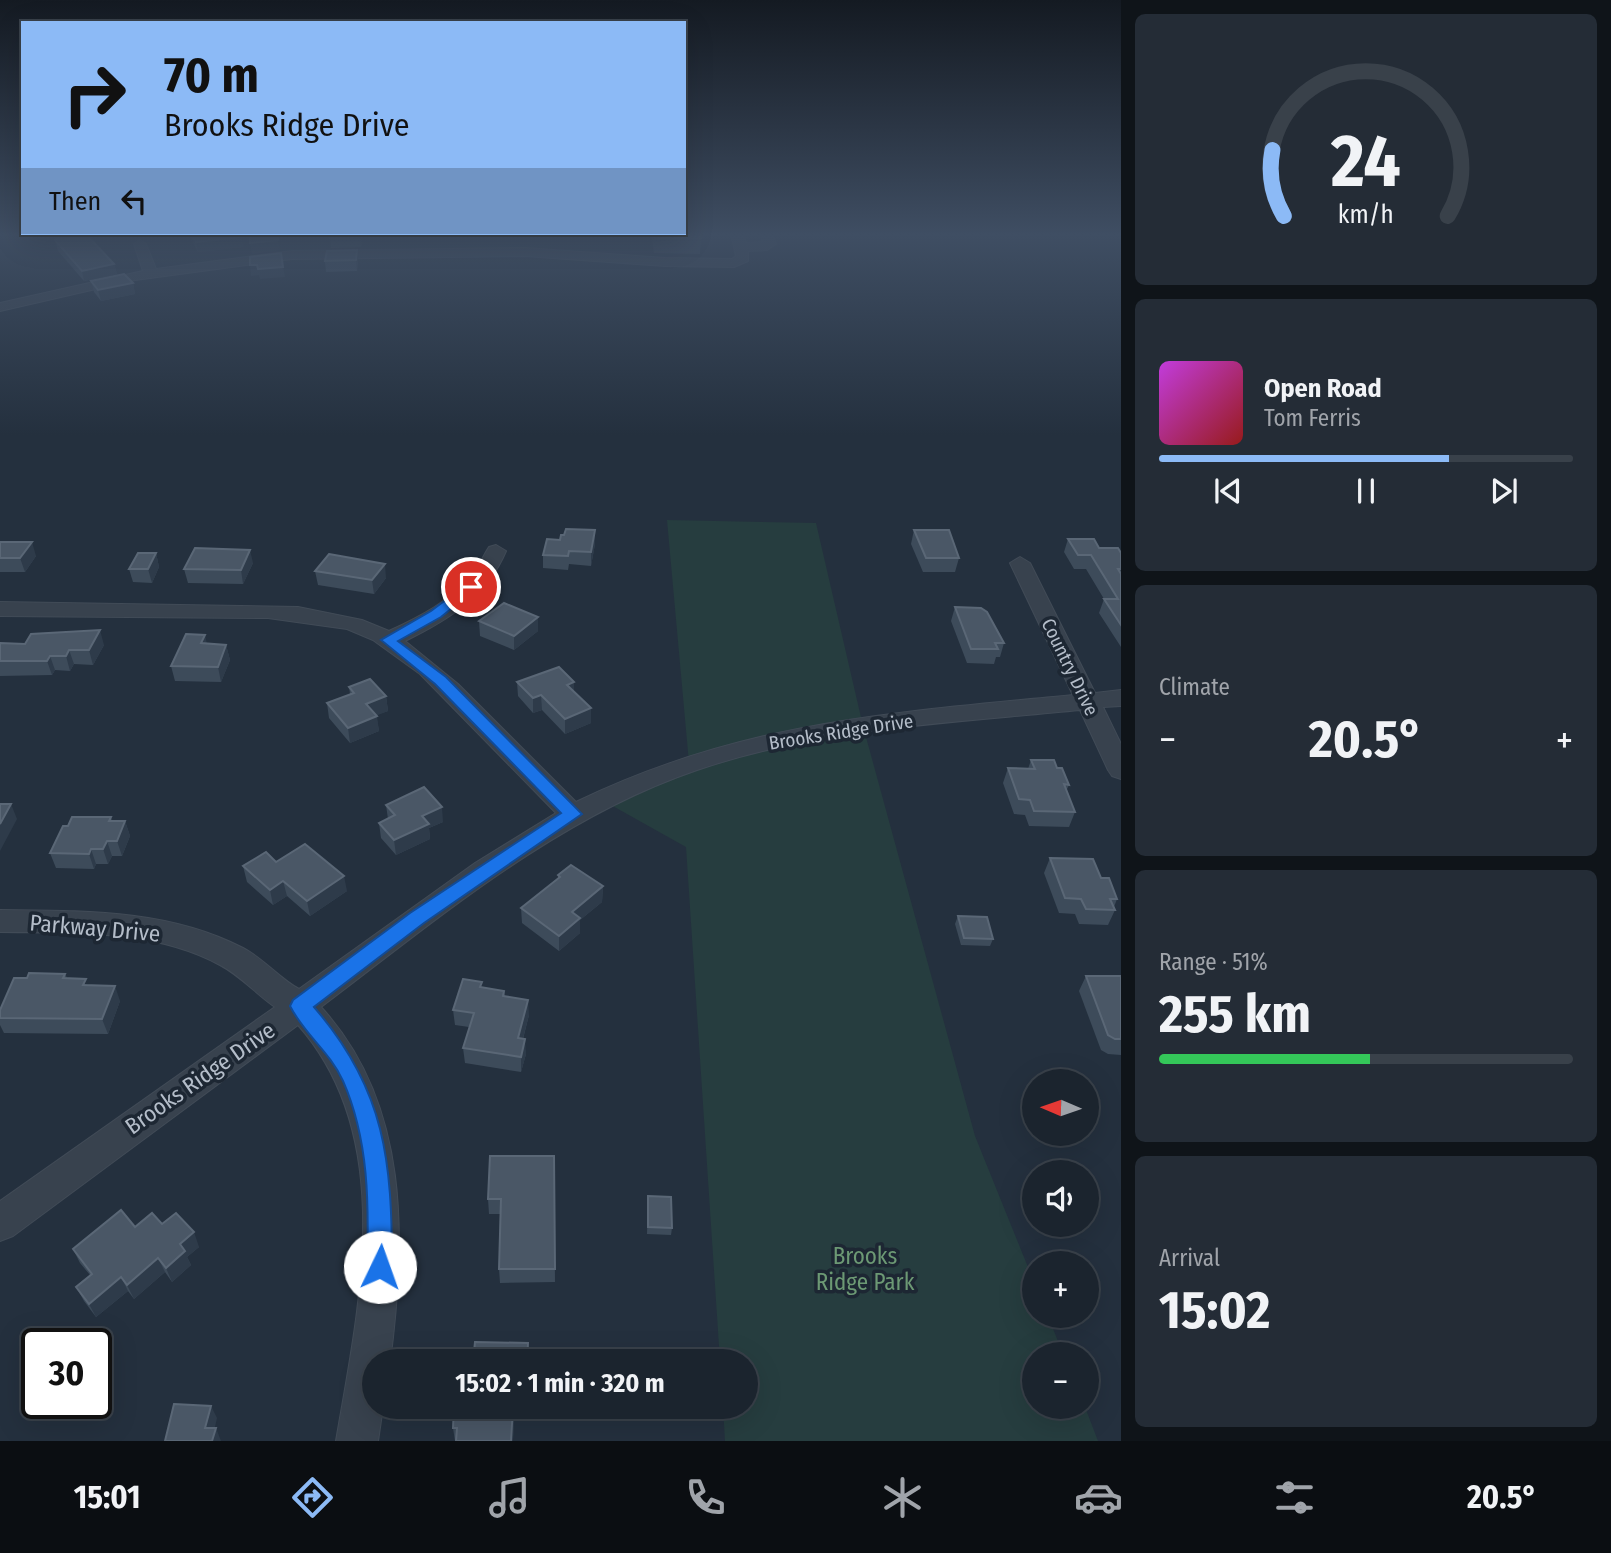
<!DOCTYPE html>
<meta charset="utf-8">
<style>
:root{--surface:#1b242e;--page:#242c36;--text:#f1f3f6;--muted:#a0a4aa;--line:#39414a;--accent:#8cbaf6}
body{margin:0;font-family:"Fira Sans Condensed",sans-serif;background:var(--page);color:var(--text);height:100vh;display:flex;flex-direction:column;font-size:26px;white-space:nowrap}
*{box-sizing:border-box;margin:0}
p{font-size:23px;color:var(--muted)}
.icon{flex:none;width:38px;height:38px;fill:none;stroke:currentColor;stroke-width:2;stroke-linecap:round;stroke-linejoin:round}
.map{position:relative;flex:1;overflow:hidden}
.sheet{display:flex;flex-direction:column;gap:14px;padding:14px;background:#0f1419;width:490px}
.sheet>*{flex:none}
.hud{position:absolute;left:21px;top:21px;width:665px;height:214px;border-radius:0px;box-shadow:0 7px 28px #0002,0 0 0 2px var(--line);background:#8cbaf6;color:#111;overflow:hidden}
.needle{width:46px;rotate:272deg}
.tools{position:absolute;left:1022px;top:1069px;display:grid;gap:14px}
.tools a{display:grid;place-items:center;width:77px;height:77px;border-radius:50%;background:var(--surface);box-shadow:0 7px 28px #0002,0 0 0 2px var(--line);font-size:35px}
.speed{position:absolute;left:21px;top:1328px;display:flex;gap:14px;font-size:35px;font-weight:700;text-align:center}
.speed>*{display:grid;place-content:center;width:91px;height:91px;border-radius:50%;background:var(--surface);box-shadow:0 7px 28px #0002,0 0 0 2px var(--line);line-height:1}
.speed .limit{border:4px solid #111;border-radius:10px;background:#fff;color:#111}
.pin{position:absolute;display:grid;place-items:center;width:60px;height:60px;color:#fff;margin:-30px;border:4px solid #fff;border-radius:50%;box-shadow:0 2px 7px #0007}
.me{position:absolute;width:77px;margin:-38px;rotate:3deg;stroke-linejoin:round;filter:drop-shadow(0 0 5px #0008)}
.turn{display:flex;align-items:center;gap:24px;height:147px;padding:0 28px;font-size:32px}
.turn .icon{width:91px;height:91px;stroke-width:2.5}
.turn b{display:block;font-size:49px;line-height:60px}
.then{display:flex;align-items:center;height:66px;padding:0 28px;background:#0003;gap:14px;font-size:26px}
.big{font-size:52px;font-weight:700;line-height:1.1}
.sheet .tile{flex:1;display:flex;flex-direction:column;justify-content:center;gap:10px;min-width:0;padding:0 24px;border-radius:10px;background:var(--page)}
.sheet .dial{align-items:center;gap:0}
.dial svg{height:182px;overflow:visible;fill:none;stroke:var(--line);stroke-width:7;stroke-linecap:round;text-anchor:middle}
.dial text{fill:var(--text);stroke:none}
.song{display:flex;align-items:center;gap:21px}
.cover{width:84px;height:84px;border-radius:10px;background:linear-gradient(135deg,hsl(290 70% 55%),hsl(0 70% 35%))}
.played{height:7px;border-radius:4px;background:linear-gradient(90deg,var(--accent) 70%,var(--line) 70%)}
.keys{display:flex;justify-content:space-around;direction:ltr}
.heat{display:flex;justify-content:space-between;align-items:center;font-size:38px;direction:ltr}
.charge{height:10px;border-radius:5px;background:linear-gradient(90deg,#34c759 51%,var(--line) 0)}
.trip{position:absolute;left:362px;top:1349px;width:396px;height:70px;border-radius:35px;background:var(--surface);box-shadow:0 7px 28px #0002,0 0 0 2px var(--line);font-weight:700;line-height:70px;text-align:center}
.menu{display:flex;height:112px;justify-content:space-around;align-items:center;background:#0b0e12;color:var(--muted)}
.menu .icon{width:49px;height:49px}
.menu .active{color:var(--accent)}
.menu b{font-size:32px;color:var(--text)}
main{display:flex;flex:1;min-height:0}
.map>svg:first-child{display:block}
</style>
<main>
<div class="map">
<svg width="1121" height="1441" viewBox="0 0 1121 1441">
<rect width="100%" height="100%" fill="#24303e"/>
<polygon fill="#263d3f" points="667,520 816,523 863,726 975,1136 1034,1282 1034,1316 1048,1316 1063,1354 1034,1354 1034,1407 1085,1407 1098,1441 725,1441 723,1407 746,1407 746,1362 720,1361 686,847 602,800 689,763"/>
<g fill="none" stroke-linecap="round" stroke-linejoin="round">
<g stroke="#414b57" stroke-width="2">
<g id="minor">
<polygon points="731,233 743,233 746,243 763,242 760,233 772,233 776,244 767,250 748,251 748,261 734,267 665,266 525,256 292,259 135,280 0,311 0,303 143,271 134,244 140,240 146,244 156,269 292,251 525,248 665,258 732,259 736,256"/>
<path d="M496,545L506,551C487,596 448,620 405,641L458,684L576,802C743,721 892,713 1073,695L1010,563L1020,557L1030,563L1095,693L1121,690V706L1103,707L1121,744V779L1112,776L1108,770L1080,710C951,723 820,728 697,770C556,818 439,918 321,1007C410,1104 406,1240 390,1362H374V1407H383L378,1441H336C359,1306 398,1138 298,1025L13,1236L0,1241V1201L275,1007C256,994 241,976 220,965C154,929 73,933 0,932V910C82,911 168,909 243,948C264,959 279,978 299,989L475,863L556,813L420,674L373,640L347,629L268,618L0,616V602L298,607L362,620L389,631C419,617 451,601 472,575C479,567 483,556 489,547Z"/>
</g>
</g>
<use href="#minor" fill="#38424e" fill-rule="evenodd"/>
</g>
<g fill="#3d4b5a">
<polygon points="188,233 230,233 241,237 243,247 198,252"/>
<polygon points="651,233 700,233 701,238 700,254 654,253"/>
<polygon points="363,235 361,247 331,248 330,238"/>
<polygon points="55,240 114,264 117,274 84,281 58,251"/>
<polygon points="327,251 358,261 357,271 326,272 325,261"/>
<polygon points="91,281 133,283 135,294 101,301 94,292"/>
<polygon points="914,530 959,558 955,572 923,572 911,544"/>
<polygon points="1068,539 1099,548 1121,553 1121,647 1099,613 1104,599 1086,569 1074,569 1064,552"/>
<polygon points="0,542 36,556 25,572 0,572"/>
<polygon points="595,544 591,566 569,564 568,570 543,568 543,555"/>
<polygon points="156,553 159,567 152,583 133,582 129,569"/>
<polygon points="253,563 243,584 188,583 184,569"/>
<polygon points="315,571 386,578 374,594 318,585"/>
<polygon points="955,607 1004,643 1000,657 996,657 994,664 967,663 951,621"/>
<polygon points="538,617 538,631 514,650 480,636 479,621"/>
<polygon points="0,643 104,645 93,665 74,664 70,671 55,670 52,675 0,676"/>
<polygon points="207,643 226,645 230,660 221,682 175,681 171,666"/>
<polygon points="517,682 574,692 591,723 565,734 542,710 533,713 518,696"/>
<polygon points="349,687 386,696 388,711 376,715 379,731 350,743 329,718 327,703 350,694"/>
<polygon points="1031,760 1057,768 1069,785 1066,791 1075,812 1069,827 1029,826 1025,815 1014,814 1003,783 1008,768 1028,769"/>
<polygon points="386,805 443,822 429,828 430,839 396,855 381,838 379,823 388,819"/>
<polygon points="111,817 112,821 125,821 130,836 122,856 112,856 108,864 96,864 94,869 56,868 50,853 68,826"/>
<polygon points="1050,858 1101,878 1117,899 1114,907 1115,910 1108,925 1079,924 1075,914 1059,913 1044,873"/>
<polygon points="276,862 347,891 310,916 287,896 273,905 247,882 243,866"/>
<polygon points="558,875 603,886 602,902 580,920 580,933 559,951 522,923 521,908 558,879"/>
<polygon points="958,916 993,939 990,946 961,945 955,924"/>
<polygon points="65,974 67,978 88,985 120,1001 108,1034 4,1033 0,1025 0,1010 27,978"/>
<polygon points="1086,976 1121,976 1121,1055 1108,1054 1101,1050 1079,991"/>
<polygon points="482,987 504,991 505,996 529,1015 523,1039 526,1054 521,1072 465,1063 463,1048 469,1027 455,1025 453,1010"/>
<polygon points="554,1156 555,1282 500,1283 499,1269 500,1214 489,1214 488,1199"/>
<polygon points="648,1196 672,1228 671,1235 647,1234"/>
<polygon points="162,1224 199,1247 187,1257 191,1265 172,1282 165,1272 134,1299 128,1291 96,1317 84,1301 76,1287 90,1275 80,1263 73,1249 135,1227"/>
<polygon points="454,1407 514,1407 513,1441 455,1441 453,1428"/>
</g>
<g fill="#2e3b4a">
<polygon points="360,233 362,233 363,235 361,247"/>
<polygon points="241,237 243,247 198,252 196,242"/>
<polygon points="278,240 280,250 252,254 250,243"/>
<polygon points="357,250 358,261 357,271 356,260"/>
<polygon points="114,264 117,274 84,281 82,271"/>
<polygon points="250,265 257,265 283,267 285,277 260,279 259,275 251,276"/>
<polygon points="133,283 135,294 101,301 98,290"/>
<polygon points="595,530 595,544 591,566 591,552"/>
<polygon points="32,542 36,556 25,572 20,558"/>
<polygon points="250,550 253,563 243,584 241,570"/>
<polygon points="156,553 159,567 152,583 148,569"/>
<polygon points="385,564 386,578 374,594 372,580"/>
<polygon points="538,617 538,631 514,650 514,636"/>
<polygon points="100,630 104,645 93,665 89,650"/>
<polygon points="205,635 208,649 201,643"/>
<polygon points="226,645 230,660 221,682 218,667"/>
<polygon points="69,650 74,664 70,671 66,656"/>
<polygon points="50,656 55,670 52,675 47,661"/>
<polygon points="574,682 574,696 567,685"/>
<polygon points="541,695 542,710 533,713 533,698"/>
<polygon points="386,696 388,711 368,719 366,704"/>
<polygon points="591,708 591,723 565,734 565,719"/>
<polygon points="377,716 379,731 350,743 348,728"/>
<polygon points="11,804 17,819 0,851 0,824"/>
<polygon points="442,807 443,822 429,828 430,839 396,855 394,840 422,816"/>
<polygon points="125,821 130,836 122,856 117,841"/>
<polygon points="107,841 112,856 108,864 103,849"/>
<polygon points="91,849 96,864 94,869 89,854"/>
<polygon points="344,876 347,891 310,916 307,901"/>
<polygon points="283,881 287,896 273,905 270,890"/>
<polygon points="603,886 602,902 580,920 580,933 559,951 559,936 572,912"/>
<polygon points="115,986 120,1001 108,1034 102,1019"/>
<polygon points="528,1000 529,1015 519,1053 518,1038"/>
<polygon points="525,1039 526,1054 521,1072 521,1057"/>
<polygon points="194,1232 199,1247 187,1257 191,1265 172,1282 166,1268 180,1244"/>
<polygon points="158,1258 165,1272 134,1299 127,1285"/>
<polygon points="121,1277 128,1291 96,1317 89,1304"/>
<polygon points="211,1406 217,1418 212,1440 205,1428"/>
<polygon points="513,1407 514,1407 513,1441 511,1441"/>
<polygon points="216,1428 221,1441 212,1441"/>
</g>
<g fill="#4a5766" stroke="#5a6776" stroke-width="2">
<polygon points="64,233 85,233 114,264 82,271 55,240"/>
<polygon points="191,233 230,233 241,237 196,242"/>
<polygon points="250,233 277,233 278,240 250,243"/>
<polygon points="330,233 360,233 359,237 330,238"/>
<polygon points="654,233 700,233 701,238 655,238"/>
<polygon points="357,250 356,260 325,261 327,251"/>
<polygon points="281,253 283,267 258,269 257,265 250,265 250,257"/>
<polygon points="124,274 133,283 98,290 91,281"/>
<polygon points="566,529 595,530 591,552 569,551 568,556 543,555 547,539 560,540 561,535 564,535"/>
<polygon points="914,530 949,530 959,558 926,558"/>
<polygon points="1068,539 1094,539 1099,548 1118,548 1121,553 1121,569 1118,569 1121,574 1121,625 1104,599 1118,599 1091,555 1078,555"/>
<polygon points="0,542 32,542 20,558 0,558"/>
<polygon points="195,548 250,550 241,570 184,569"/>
<polygon points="138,553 156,553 148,569 129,569"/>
<polygon points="329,554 385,564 372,580 315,571"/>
<polygon points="504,603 538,617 514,636 479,621"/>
<polygon points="955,607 981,608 987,612 1004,643 995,643 998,649 971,649"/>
<polygon points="100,630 89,650 69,650 66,656 50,656 47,661 0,661 0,643 25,644 31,634"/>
<polygon points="186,634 205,635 201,643 226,645 218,667 171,666"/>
<polygon points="559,667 574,682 567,685 591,708 565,719 541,695 533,698 517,682"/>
<polygon points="370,679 386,696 366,704 377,716 348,728 327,703 354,693 349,687"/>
<polygon points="1031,760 1054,760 1057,768 1062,768 1069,785 1064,784 1075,812 1034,811 1030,800 1019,799 1008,768 1035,769"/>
<polygon points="424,787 442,807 422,816 429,824 394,840 379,823 395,815 386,805"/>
<polygon points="0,804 11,804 0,824"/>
<polygon points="72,817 111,817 109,821 125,821 117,841 107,841 103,849 91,849 89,854 50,853 63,826 68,826"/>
<polygon points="305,844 344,876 307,901 283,881 270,890 243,866 266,852 276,862"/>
<polygon points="1050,858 1093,859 1101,878 1109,878 1117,899 1110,899 1115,910 1086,909 1081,899 1065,898"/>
<polygon points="571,865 603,886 572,912 580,918 559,936 521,908 560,877 558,875"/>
<polygon points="958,916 987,917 993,939 964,938"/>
<polygon points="29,973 65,974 63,978 86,979 83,985 115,986 102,1019 0,1018 0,1010 14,978 27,978"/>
<polygon points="1086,976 1121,976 1121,1039 1115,1039 1108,1035"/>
<polygon points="463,979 482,982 480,987 504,991 503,996 528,1000 518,1038 525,1039 521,1057 463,1048 474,1013 453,1010"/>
<polygon points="490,1156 554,1156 555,1269 499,1269 501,1199 488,1199"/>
<polygon points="648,1196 671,1197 672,1228 648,1227"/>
<polygon points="121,1210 135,1227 152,1213 162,1224 176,1213 194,1232 180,1244 185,1251 166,1268 158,1258 127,1285 121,1277 89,1304 76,1287 92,1274 73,1249"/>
<polygon points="475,1342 528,1343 527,1362 473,1362"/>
<polygon points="174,1404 211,1406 205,1428 216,1428 212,1441 165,1441"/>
<polygon points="454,1407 513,1407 511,1441 456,1441 457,1428 453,1428"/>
</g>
<linearGradient id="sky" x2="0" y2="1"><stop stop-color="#141a22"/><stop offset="0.54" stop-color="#3f4e63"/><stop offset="1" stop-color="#3f4e63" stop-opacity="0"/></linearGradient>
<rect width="1121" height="435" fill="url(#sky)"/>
<path fill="#1a73e8" stroke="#114b97" stroke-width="2" d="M467,584L478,587L441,617L398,641L446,677L582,814L424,923L314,1007C386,1090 392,1162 392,1267L388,1276L380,1280L371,1276L367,1267C369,1205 369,1140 343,1081C330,1052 304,1034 290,1006L293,1000L410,913L561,813L435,684L381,640L431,611Z"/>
<g text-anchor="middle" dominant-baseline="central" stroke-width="7" stroke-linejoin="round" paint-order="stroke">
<g font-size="19" fill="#b4bdc9" stroke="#1d2733">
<text transform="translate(1070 667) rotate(64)">Country Drive</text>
<text transform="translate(841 732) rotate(-9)">Brooks Ridge Drive</text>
</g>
<g font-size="23" fill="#b4bdc9" stroke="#1d2733">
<text transform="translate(95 928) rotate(5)">Parkway Drive</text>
<text transform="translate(200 1078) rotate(-35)">Brooks Ridge Drive</text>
</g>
<g font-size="23" fill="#6c9974" stroke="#1d2733">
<text x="865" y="1256">Brooks<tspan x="865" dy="26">Ridge Park</tspan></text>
</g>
</g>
</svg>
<div class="tools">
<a><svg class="needle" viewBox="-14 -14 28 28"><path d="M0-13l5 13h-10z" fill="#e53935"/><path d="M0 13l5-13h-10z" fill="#a0a4aa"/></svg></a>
<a><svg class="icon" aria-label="sound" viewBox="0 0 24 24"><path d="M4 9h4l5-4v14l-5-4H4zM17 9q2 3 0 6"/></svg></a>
<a>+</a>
<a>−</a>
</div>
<div class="speed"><div class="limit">30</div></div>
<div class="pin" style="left:471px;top:587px;background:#d93025"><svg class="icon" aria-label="arrive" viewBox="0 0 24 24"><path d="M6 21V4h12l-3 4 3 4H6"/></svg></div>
<svg class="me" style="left:380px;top:1267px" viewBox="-20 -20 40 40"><circle r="19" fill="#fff"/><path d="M0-13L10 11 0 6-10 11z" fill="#1a73e8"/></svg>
<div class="trip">15:02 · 1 min · 320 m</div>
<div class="hud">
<div class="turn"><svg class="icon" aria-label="right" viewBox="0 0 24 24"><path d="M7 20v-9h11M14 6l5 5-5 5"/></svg><div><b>70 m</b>Brooks Ridge Drive</div></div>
<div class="then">Then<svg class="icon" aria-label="left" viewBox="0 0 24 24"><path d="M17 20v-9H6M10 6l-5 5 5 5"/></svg></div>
</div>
</div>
<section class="sheet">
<div class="tile dial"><svg viewBox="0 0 100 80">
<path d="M14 69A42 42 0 1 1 86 69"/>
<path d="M14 69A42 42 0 0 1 9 40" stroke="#8cbaf6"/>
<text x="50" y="56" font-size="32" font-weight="700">24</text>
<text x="50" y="72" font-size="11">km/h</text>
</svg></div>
<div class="tile">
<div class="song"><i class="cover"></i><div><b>Open Road</b><p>Tom Ferris</p></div></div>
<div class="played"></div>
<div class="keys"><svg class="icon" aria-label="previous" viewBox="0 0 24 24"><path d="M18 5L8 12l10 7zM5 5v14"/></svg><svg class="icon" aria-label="pause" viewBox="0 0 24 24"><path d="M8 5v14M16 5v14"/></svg><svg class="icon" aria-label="next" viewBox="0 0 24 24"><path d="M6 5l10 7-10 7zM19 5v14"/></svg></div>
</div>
<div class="tile"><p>Climate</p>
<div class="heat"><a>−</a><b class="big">20.5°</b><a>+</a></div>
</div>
<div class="tile"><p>Range · 51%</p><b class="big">255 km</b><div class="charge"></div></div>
<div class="tile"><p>Arrival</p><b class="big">15:02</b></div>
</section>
</main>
<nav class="menu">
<b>15:01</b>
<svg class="icon active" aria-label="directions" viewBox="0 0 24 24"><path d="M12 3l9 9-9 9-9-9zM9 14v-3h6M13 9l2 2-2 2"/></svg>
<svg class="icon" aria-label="music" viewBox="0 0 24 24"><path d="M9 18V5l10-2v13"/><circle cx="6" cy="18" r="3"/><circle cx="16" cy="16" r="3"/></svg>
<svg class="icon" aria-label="phone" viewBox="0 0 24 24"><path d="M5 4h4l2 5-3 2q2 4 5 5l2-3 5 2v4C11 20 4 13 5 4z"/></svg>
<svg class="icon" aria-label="climate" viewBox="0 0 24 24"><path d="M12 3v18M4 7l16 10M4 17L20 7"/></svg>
<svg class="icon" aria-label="car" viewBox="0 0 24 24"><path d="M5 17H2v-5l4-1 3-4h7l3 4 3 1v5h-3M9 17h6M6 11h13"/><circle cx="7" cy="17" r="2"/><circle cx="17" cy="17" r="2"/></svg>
<svg class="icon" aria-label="filters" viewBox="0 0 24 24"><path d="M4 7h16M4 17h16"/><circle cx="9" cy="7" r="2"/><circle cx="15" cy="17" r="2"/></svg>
<b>20.5°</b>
</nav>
